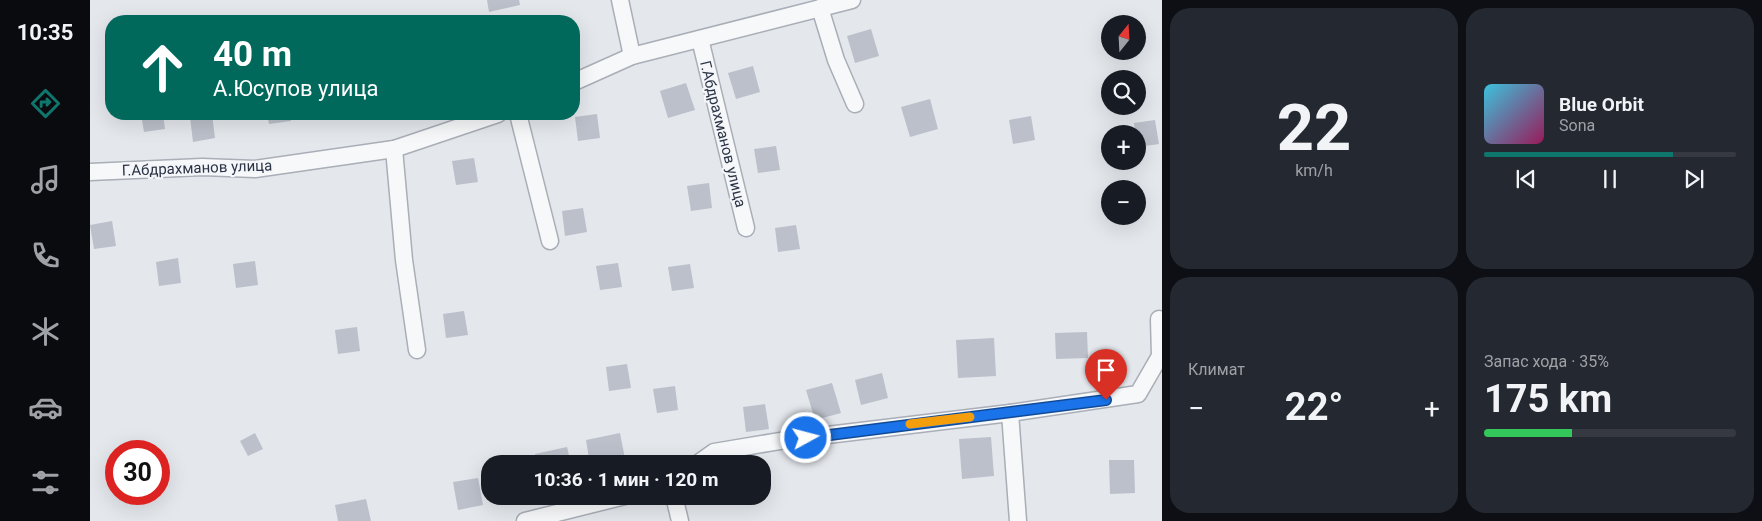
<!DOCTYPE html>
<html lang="ru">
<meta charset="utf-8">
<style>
:root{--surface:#171b24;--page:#242831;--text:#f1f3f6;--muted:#9ea1a6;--line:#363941;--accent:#0f766e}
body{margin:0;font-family:Roboto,sans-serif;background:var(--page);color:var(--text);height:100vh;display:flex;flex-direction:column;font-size:19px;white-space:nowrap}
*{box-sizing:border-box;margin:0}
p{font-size:16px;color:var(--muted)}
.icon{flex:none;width:28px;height:28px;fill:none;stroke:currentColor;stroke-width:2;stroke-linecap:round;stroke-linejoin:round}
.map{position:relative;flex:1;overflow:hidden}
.details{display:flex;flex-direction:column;gap:8px;padding:8px;background:#0d0f14;width:600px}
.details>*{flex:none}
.guide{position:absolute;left:15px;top:15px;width:475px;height:105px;border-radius:20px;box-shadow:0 5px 20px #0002;background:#00695c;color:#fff;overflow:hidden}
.needle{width:32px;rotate:18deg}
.controls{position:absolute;left:1011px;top:15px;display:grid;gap:10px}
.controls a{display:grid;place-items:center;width:45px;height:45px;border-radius:50%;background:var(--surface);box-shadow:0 5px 20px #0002;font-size:25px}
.speed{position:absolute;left:15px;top:440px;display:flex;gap:10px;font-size:25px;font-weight:700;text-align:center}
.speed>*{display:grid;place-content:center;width:65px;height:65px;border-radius:50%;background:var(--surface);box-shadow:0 5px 20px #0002;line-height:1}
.speed .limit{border:8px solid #d22;background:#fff;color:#111}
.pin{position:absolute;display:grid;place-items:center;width:42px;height:42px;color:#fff;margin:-51px -21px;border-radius:50% 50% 50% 0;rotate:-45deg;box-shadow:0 0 5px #0007}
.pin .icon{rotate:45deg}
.me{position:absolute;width:55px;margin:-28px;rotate:83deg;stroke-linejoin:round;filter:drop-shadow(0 0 4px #0008)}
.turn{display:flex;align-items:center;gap:18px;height:105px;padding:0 25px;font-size:22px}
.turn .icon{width:65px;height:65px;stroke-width:2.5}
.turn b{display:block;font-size:35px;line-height:42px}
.big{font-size:38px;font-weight:700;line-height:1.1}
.details .widget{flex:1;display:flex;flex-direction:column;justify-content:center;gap:8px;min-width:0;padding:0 18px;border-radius:20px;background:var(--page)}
.details .dial{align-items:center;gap:0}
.dial b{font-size:65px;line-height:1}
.song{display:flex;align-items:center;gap:15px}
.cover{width:60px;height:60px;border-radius:8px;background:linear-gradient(135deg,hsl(190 70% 55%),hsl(330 70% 35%))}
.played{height:5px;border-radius:2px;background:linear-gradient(90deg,var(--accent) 75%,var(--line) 75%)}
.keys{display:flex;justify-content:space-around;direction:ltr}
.heat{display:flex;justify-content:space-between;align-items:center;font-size:28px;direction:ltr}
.charge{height:8px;border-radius:4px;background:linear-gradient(90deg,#34c759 35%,var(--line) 0)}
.details .tiles{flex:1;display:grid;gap:8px;grid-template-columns:repeat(2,1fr)}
.trip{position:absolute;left:391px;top:455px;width:290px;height:50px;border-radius:20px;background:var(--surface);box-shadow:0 5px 20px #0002;font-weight:700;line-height:50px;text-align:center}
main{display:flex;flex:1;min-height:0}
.dock{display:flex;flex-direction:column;width:90px;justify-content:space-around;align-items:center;background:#090b0e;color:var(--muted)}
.dock .icon{width:35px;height:35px}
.dock .active{color:var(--accent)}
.dock b{font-size:22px;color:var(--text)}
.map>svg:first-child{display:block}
</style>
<main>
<nav class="dock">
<b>10:35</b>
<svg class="icon active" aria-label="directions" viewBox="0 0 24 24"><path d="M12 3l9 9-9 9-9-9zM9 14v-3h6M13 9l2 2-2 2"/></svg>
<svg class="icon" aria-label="music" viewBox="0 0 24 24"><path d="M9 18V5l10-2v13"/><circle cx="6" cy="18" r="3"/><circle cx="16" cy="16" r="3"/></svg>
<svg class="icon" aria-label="phone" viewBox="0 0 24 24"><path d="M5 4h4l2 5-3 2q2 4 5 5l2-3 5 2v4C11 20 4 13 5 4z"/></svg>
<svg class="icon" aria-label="climate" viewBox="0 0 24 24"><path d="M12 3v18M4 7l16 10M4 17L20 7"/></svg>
<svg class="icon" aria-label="car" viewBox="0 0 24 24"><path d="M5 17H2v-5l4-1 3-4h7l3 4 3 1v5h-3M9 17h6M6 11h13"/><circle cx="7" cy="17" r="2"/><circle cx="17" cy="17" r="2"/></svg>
<svg class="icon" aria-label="filters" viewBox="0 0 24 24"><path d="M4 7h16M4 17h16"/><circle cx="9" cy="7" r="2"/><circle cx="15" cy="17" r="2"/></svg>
</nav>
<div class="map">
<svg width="1072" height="521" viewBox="0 0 1072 521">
<rect width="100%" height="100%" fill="#e4e7ec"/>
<g fill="#bbc0ca">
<polygon points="397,0 429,0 430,5 399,12"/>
<polygon points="339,17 340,21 323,21 323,20"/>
<polygon points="781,29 789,56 765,63 757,36"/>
<polygon points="663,66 670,92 646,99 638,73"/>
<polygon points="596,83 605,110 578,118 570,91"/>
<polygon points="840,99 848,129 820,137 811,107"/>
<polygon points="51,114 73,114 75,129 54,132"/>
<polygon points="122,114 125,138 103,142 100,117"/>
<polygon points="177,114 200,114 201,121 179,124"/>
<polygon points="507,114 510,138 488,141 485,117"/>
<polygon points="941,116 945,140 923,144 919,120"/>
<polygon points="1065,120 1069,144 1048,147 1048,134 1045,134 1044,123"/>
<polygon points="686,146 690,170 668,173 664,149"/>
<polygon points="384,158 388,182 366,185 362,161"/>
<polygon points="619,183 622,208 601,211 597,186"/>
<polygon points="493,208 497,232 475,236 472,211"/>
<polygon points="22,221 26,246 4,249 0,225"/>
<polygon points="706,225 710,249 688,252 685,228"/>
<polygon points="88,258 91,283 69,286 66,262"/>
<polygon points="165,261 168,285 146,288 143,264"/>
<polygon points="528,263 532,287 510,290 506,266"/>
<polygon points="600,264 604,288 582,291 578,267"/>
<polygon points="374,311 378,335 356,338 353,314"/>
<polygon points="267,327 270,351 248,354 245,330"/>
<polygon points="997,332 998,358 966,359 965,333"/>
<polygon points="904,338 906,376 868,378 866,340"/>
<polygon points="537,364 541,388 519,391 516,367"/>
<polygon points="792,373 798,398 771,405 765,380"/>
<polygon points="742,383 751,413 725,420 716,390"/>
<polygon points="585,386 588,410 567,413 563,389"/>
<polygon points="675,404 679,429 656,432 653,407"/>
<polygon points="165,433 173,449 158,456 150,441"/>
<polygon points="530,433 536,464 500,464 496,440"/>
<polygon points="901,437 904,476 872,479 869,439"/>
<polygon points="477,447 481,464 447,464 445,454"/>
<polygon points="1019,460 1044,460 1045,493 1020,494"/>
<polygon points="388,478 393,505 368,510 363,482"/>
<polygon points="639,496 659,496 659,498 639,499"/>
<polygon points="276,499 281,521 248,521 245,505"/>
</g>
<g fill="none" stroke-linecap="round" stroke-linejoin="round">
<g stroke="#a9aeb7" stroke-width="19">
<g id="minor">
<polyline points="530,0 542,56"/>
<polyline points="730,8 746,60 765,104"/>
<polyline points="610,39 656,228"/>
<polyline points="484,82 542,56 762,0"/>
<polyline points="428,114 460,241"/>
<polyline points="304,149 314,260 327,350"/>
<polyline points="0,172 112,167 165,169 304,149 408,114"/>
<polyline points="607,464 624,452 696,440 920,413"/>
<polyline points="584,496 590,521"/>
<polyline points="435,521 535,496"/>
<polyline points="928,521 920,413 1048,394 1070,356 1069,319"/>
</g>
</g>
<use href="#minor" stroke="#f7f8fa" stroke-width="16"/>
</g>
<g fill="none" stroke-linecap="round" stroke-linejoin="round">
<g stroke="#114b97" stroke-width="12">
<polyline id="route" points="716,438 1016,400"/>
</g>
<use href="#route" stroke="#1a73e8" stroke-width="9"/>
<polyline stroke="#f59e0b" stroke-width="9" points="820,424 880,417"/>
</g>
<g text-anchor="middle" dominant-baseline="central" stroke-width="4.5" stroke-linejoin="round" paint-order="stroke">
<g font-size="15" fill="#2b3445" stroke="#f4f6f9">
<text transform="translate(633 134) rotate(76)">Г.Абдрахманов улица</text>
<text transform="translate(107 168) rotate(-2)">Г.Абдрахманов улица</text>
</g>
</g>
</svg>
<div class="controls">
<a><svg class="needle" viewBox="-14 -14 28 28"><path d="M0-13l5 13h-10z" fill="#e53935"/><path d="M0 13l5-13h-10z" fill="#9ea1a6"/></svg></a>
<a><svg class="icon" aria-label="search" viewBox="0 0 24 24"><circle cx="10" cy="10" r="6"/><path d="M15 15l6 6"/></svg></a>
<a>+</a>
<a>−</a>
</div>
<div class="speed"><div class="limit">30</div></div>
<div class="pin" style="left:1016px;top:400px;background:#d93025"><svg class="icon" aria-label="arrive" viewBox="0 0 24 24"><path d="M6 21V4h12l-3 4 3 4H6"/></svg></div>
<svg class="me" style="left:716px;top:438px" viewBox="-20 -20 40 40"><circle r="17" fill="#1a73e8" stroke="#fff" stroke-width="3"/><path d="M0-11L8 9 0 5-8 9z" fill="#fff"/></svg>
<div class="trip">10:36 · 1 мин · 120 m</div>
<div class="guide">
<div class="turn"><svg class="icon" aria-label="ahead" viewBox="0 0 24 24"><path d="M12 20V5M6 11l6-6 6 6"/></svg><div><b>40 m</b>А.Юсупов улица</div></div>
</div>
</div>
<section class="details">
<div class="tiles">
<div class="widget dial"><b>22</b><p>km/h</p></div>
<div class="widget">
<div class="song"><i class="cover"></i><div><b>Blue Orbit</b><p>Sona</p></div></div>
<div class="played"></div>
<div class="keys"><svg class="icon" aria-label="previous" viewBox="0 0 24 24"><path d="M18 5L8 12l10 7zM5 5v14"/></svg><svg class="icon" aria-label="pause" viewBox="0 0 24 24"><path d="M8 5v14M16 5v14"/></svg><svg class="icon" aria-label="next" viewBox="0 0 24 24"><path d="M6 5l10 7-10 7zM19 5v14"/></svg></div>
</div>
<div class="widget"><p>Климат</p>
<div class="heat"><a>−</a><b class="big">22°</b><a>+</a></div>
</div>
<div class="widget"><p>Запас хода · 35%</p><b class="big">175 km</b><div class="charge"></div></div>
</div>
</section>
</main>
